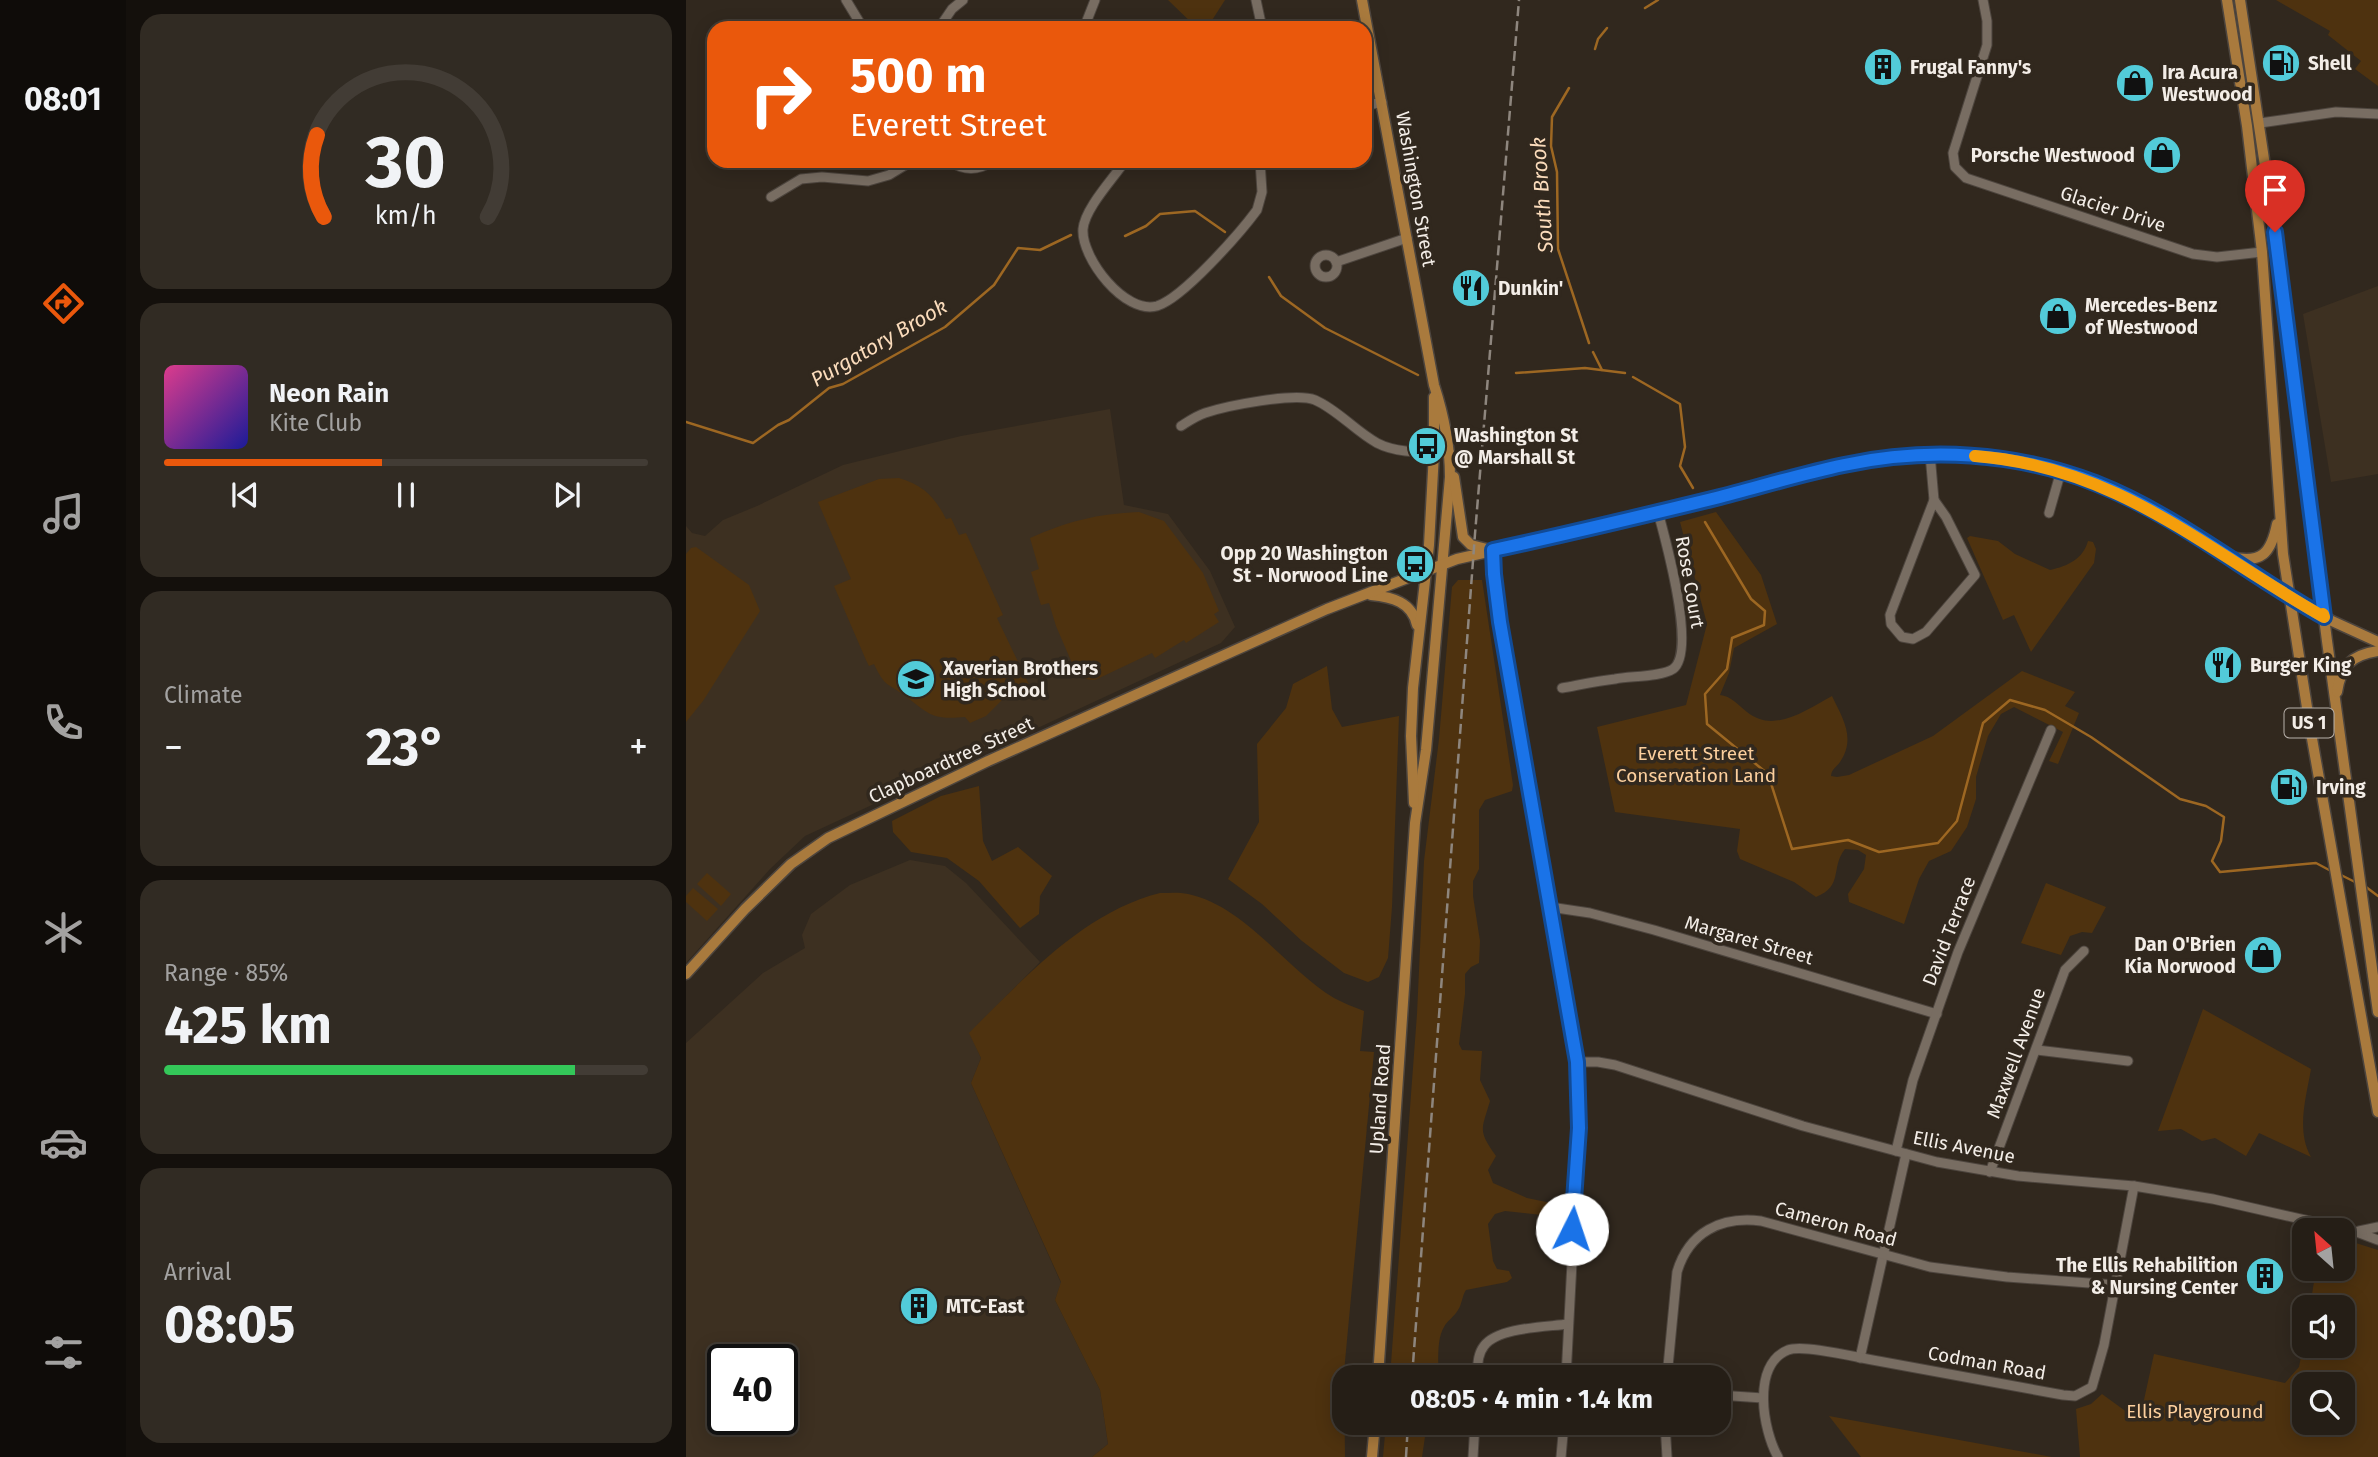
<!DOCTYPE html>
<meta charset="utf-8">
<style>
:root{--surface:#251e16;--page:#312b23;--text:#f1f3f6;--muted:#a3a2a1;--line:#423c35;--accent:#ea580c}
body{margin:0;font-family:"Fira Sans",sans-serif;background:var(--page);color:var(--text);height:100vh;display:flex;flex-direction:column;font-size:26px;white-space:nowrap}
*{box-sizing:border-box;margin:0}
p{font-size:23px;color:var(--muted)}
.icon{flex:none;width:38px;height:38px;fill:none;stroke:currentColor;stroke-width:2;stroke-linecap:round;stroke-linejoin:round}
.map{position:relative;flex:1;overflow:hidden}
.panel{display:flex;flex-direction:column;gap:14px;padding:14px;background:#14100c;width:560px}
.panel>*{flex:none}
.hud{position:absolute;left:21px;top:21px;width:665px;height:147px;border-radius:21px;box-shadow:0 4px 18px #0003,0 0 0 2px var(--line);background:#ea580c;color:#fff;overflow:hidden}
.needle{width:46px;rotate:333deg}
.controls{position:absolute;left:1606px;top:1218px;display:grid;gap:14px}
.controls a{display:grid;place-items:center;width:63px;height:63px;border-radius:14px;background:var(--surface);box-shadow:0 4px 18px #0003,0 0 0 2px var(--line);font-size:35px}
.speed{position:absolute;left:21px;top:1344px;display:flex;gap:14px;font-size:35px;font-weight:700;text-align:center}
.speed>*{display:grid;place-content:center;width:91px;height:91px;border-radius:50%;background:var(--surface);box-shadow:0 4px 18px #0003,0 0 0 2px var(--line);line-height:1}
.speed .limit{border:4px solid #111;border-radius:10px;background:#fff;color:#111}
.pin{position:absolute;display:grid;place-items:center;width:60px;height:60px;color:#fff;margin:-72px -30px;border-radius:50% 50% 50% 0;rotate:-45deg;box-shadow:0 0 7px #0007}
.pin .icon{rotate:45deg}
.me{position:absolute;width:77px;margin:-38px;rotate:4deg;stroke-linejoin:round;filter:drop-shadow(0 0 5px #0008)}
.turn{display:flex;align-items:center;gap:24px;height:147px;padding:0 28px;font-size:32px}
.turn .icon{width:91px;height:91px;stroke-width:2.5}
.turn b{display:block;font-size:49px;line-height:60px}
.big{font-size:52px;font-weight:700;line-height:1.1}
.panel .widget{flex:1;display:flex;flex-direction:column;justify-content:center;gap:10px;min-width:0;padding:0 24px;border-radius:21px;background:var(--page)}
.panel .dial{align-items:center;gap:0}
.dial svg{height:182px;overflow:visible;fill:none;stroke:var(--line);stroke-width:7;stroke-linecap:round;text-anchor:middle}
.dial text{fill:var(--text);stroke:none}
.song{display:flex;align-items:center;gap:21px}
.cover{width:84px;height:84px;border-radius:10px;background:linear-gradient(135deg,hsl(330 70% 55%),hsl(240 70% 35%))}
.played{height:7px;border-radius:4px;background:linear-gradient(90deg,var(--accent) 45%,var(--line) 45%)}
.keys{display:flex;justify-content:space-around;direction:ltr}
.heat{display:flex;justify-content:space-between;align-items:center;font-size:38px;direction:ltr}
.charge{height:10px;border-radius:5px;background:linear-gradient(90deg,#34c759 85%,var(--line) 0)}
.trip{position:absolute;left:646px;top:1365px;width:399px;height:70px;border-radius:21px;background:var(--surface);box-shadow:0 4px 18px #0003,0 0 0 2px var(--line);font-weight:700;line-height:70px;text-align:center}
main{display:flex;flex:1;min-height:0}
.dock{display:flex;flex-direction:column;width:126px;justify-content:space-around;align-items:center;background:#0f0c09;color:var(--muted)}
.dock .icon{width:49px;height:49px}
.dock .current{color:var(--accent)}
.dock b{font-size:32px;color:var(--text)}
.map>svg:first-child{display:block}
</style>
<main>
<nav class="dock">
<b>08:01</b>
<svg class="icon current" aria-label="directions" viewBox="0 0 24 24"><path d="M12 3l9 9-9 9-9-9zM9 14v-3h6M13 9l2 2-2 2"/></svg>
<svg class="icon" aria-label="music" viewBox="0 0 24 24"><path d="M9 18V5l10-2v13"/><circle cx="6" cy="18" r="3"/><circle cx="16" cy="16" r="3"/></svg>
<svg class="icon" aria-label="phone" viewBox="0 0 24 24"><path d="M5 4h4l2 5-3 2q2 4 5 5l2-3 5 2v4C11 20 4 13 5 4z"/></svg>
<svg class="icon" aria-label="climate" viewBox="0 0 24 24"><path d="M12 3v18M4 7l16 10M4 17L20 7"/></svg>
<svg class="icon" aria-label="car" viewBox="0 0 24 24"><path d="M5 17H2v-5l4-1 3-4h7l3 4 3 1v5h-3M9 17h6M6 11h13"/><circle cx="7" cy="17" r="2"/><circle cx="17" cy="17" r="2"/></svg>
<svg class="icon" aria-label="filters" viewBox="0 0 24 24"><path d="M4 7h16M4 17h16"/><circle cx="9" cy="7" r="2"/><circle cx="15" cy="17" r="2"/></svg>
</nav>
<section class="panel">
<div class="widget dial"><svg viewBox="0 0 100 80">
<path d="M14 69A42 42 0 1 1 86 69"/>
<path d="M14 69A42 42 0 0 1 11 33" stroke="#ea580c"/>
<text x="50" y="56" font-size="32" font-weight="700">30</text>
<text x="50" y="72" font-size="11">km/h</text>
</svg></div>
<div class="widget">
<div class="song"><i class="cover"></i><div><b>Neon Rain</b><p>Kite Club</p></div></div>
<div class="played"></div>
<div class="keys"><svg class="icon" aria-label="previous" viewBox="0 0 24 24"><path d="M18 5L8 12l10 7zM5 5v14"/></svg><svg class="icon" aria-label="pause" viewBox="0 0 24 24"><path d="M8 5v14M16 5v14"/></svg><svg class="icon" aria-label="next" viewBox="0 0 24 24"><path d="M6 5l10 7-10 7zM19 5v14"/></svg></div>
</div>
<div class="widget"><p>Climate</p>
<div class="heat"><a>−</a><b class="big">23°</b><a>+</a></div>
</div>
<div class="widget"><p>Range · 85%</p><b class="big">425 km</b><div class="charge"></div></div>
<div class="widget"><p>Arrival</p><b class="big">08:05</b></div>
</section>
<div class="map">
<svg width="1692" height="1457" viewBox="0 0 1692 1457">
<rect width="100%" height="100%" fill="#31281e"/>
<g fill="#3d3021" fill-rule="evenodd">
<polygon points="1692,286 1692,474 1645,482 1617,314"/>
<polygon points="424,409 438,505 482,514 524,571 549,627 535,643 119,836 84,869 0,963 0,526 6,533 19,536 37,520 71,506 157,465 275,436"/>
<path d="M224,860L259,866L280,883L354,962L284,1033L295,1058L285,1083L375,1283L369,1300L414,1390L422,1444L406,1457H0V1043L77,973L119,948L116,935L125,914L164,885ZM37,1360H96V1419H37Z"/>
</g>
<g fill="#4e320f" fill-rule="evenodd">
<polygon points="482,0 539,0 521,28 511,28"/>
<polygon points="1590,0 1692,0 1692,86 1669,69 1675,61 1642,35 1644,31"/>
<path d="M213,478C237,485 249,497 260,519L265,518L273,535L280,533L317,615L311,618L347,693L320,696L300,716L284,723L279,717C245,720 243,714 218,695C200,682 199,687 188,664L183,666L180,660L148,586L165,579L132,502L193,479Z"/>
<path d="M453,512L478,521L517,573L533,611L528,614L533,622L500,643L498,640L469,658L466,653L409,680C400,680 394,678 389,670L370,626L363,603L355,605L345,572L353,569L344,538C383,521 410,514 453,512Z"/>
<path d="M1030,512L1075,575L1091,624L1048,648L1043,673L1034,695C1045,696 1052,705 1061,712C1088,734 1120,710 1146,696C1157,719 1170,738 1154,762C1150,768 1146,768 1145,776L1151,777L1163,775L1247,736L1336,671L1389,692L1379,706L1393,713L1372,764L1363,761L1377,732L1328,707L1315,714L1302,736L1290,777V799L1281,827L1265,851L1243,861L1233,879L1218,924L1163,902L1162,894L1178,869L1180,855L1172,850L1159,849C1144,868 1158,886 1130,897L1108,882L1054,859L1051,851L1054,829L929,812L911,727L1000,705L1021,624L994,522Z"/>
<path d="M1284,536L1312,541L1329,554L1364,570C1382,566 1397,559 1402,541L1407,542L1410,549L1408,563L1345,652L1328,615L1317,620L1281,538Z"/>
<polygon points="10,547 63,585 74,611 17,701 0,722 0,554 5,548"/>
<path d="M772,580H796L827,785L826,791L799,800L793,810V869L787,881V896L794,941L793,963L785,967L779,974V994L773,1044L776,1050L796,1051L794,1080L804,1101C796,1129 791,1130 810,1156L802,1170L807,1183L841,1198L875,1205L873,1217L819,1211L809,1214L802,1224L807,1261L811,1269L823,1271L826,1278L821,1282L780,1290C776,1296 776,1304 772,1310C768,1317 761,1321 758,1327C750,1340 753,1363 752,1377H704L731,1014L738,861L753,739L766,587Z"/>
<polygon points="641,666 646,709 656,727 713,716 706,907 702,958 693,977 682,982 658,973 616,941 576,904 542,879 573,822 571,744 600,708 607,684"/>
<polygon points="293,786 297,841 306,861 332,847 366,876 354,896 353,914 334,928 293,881 261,858 225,852 207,832 206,821 255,796"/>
<polygon points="21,873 45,894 35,906 11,884"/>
<polygon points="1360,883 1420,907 1406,933 1396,932 1384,936 1375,955 1335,943"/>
<polygon points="7,888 32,909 21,921 0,902 0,896"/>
<path d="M474,893C483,893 493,892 502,894C559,906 599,968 648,998C657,1003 668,1007 678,1011L674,1051L688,1052L658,1372L659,1457H406L422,1444L414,1390L369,1300L375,1282L285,1083L295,1058L283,1033C338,978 398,912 474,893Z"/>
<path d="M1517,1009L1625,1069C1620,1098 1610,1130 1625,1157L1573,1133L1560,1156L1529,1138L1516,1141L1495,1129L1472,1131Z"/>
<path d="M1657,1239L1692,1250V1457H1394L1390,1409L1405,1404L1416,1394L1449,1418L1456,1409L1468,1354L1599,1383L1613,1367L1619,1336V1346H1657V1307H1624L1630,1269H1657ZM1619,1384H1657V1423H1619Z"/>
<polygon points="1143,1416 1366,1457 1175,1457"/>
<polygon points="700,1423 741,1423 736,1457 697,1457"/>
</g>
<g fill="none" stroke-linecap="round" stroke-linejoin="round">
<g stroke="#9d6722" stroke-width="2.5">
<polyline points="959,8 972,0"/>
<polyline points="909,49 912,39 921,28"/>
<polyline points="883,88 866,117 865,146 871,172 872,249 903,343"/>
<polyline points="439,236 460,226 474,214 509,211 539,232"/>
<polyline points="583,277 595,296 639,328 732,375"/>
<polyline points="907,352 916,370"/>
<polyline points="830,373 899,368 939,373"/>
<polyline points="947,377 994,404 999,447 994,466 1007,488"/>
<polyline points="0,422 67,443 92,425 103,420 143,388 157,384 259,327 308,285 332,248 354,250 385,235"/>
<polyline points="1019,522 1065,599 1079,611 1078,625 1046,638 1041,669 1019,694 1021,724 1082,774 1106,849 1162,840 1193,852 1252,843 1271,821 1297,723 1324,700 1359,710 1405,737 1494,799 1520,806 1538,817 1535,841 1526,861 1534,872 1630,863 1645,871"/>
<polyline points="1655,875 1671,883"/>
<polyline points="1680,887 1692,896"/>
</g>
<g stroke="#4d453e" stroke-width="11">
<g id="minor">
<polyline points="160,0 177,28"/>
<polyline points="570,0 576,28"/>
<polyline points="1297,0 1301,21 1301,45 1267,153 1269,167 1280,178 1507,254 1531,257 1576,252"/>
<polyline points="253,28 266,9 277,0"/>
<polyline points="398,28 409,0"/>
<polyline points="679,106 696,102"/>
<polyline points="1574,123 1650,112 1692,114"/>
<path d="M263,161C278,171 292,171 307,161"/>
<path d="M439,161C427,179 399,208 397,229C395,258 439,315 471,306C497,298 554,233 571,210L576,192L574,161"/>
<polyline points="85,197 115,179 136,177 182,181 203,175 226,161"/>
<circle cx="640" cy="266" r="11"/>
<polyline points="650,262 721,238"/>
<path d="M495,426C503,421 510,416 519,413C540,406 609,392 629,400C652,410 669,431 691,443C712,454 741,452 764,453"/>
<polyline points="1244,454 1248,500"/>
<polygon points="1248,500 1260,517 1289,575 1240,632 1227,639 1216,637 1205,624 1204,615"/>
<polyline points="1363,513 1375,471"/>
<polyline points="808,550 812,609 891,1062 893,1128 880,1377"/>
<path d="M876,688C893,685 911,681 929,679C944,676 975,677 987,669C1011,652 979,538 972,512"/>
<polyline points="864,907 904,913 968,930 1251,1014"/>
<polyline points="1351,1050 1442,1061"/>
<polyline points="891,1062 912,1062 929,1065 1117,1126 1251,1162 1332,1176 1448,1186 1527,1199 1668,1231 1692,1240"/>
<polyline points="1210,1151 1227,1080 1272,952 1365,730"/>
<polyline points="1304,1172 1379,970 1398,951"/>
<polyline points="1673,1231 1692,1227"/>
<polyline points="1174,1358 1220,1154"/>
<path d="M791,1377C792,1366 791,1355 798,1346C812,1327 861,1327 882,1324"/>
<path d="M981,1377L991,1272C1003,1232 1035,1216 1075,1221L1244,1267L1321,1277L1430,1285"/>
<polyline points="1032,1395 1077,1398"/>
<polyline points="979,1423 981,1457"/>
<polyline points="787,1457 789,1423"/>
<polyline points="875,1457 878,1423"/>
<path d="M1092,1457C1077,1431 1065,1365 1102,1350C1118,1344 1173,1358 1192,1361C1254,1372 1315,1384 1377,1395L1389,1396L1406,1387L1418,1345L1448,1186"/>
</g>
</g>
<g stroke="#4d453e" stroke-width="13">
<g id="major">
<path d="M676,0L748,385C758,416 764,445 764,477L740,750L729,823L692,1377"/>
<polyline points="1541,0 1561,126 1576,252 1597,554 1625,733 1692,1112"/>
<polyline points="1554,0 1589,232 1641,641 1692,1012"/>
<polyline points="768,477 777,537 785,545 801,549"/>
<path d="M1545,557C1576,564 1585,553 1591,524"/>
<path d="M685,595C706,597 726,602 731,625"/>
<path d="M1651,692C1655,666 1665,655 1692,651"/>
<polyline points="728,803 725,736 727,688 743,545 748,453 748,397"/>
<polyline points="0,974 59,909 105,864 142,838 302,761 641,609 771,559 921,525 1160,465 1223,455 1279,455 1337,462 1393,477 1455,504 1494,526 1603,597 1646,621 1692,642"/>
<polyline points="686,1457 689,1423"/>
</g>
</g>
<use href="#minor" stroke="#786d62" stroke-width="9"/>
<use href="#major" stroke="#a97a3d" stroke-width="10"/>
<g stroke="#8e867e" stroke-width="2.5" stroke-dasharray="10 5" stroke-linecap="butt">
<polyline points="726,1377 789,534 833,0"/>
<polyline points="720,1457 722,1423"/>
</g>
</g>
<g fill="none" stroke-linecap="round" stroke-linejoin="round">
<g stroke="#114b97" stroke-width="18">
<path id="route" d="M886,1229L893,1128L891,1062L814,622L808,574L807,550C882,534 956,516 1030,498C1073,487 1115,474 1158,465C1242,447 1329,452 1409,483C1491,515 1561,574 1638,617L1589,232"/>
</g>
<use href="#route" stroke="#1a73e8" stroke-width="12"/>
<path stroke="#f59e0b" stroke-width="12" d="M1289,456C1433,467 1519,550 1638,617L1637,614"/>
</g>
<defs>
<g id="fuel-disc" transform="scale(2.0125)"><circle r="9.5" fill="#52cbd9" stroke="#31281e"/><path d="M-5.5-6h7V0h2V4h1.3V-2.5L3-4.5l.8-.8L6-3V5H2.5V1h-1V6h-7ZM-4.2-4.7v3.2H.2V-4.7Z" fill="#111"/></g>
<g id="building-disc" transform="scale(2.0125)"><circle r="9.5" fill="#52cbd9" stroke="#31281e"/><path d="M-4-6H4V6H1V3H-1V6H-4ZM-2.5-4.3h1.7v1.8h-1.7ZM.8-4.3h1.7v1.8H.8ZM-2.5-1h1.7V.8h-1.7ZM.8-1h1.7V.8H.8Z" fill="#111"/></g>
<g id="shop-disc" transform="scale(2.0125)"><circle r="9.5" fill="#52cbd9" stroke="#31281e"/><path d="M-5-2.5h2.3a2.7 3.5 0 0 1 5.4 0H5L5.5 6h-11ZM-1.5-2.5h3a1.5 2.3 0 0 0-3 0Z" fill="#111"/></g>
<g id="restaurant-disc" transform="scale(2.0125)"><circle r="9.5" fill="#52cbd9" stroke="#31281e"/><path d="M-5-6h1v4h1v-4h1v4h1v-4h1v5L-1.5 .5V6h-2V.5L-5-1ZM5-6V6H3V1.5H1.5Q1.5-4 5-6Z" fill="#111"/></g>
<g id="bus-disc" transform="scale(2.0125)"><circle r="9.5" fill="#52cbd9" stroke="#31281e"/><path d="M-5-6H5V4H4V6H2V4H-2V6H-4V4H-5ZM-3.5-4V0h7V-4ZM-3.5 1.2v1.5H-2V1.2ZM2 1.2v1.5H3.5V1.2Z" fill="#111"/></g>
<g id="school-disc" transform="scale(2.0125)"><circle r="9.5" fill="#52cbd9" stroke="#31281e"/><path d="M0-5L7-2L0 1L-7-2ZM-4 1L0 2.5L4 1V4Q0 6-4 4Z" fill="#111"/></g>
</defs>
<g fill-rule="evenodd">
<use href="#fuel-disc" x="1595" y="63"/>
<use href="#building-disc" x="1197" y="67"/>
<use href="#shop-disc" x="1449" y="83"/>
<use href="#shop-disc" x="1476" y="155"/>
<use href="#restaurant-disc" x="785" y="288"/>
<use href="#shop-disc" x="1372" y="316"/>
<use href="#bus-disc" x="741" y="446"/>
<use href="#bus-disc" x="729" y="564"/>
<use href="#restaurant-disc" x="1537" y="665"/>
<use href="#school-disc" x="230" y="679"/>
<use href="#fuel-disc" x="1603" y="787"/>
<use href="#shop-disc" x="1577" y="955"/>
<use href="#building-disc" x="1579" y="1276"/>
<use href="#building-disc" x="233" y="1306"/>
</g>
<g text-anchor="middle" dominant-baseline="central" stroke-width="7" stroke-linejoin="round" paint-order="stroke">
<rect fill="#31281e" stroke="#b9b2ab" stroke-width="2" x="1598.5" y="708.5" width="49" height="29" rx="5"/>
<g font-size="18" font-weight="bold" fill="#f3ede7">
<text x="1623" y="723">US 1</text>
</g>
<g font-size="19" font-weight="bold" fill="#f3ede7" stroke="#31281e" text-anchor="start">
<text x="1622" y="63">Shell</text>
<text x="1224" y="67">Frugal Fanny's</text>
<text x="1476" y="72">Ira Acura<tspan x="1476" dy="22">Westwood</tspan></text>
<text x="1449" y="155" text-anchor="end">Porsche Westwood</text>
<text x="812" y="288">Dunkin'</text>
<text x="1399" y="305">Mercedes-Benz<tspan x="1399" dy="22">of Westwood</tspan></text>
<text x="768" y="435">Washington St<tspan x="768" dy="22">@ Marshall St</tspan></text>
<text x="702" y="553" text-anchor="end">Opp 20 Washington<tspan x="702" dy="22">St - Norwood Line</tspan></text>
<text x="1564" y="665">Burger King</text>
<text x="257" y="668">Xaverian Brothers<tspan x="257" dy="22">High School</tspan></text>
<text x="1630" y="787">Irving</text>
<text x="1550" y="944" text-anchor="end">Dan O'Brien<tspan x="1550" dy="22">Kia Norwood</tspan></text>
<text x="1552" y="1265" text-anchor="end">The Ellis Rehabilition<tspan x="1552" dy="22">&amp; Nursing Center</tspan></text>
<text x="260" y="1306">MTC-East</text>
</g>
<g font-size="19" fill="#f3ede7" stroke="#31281e">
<text transform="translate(730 189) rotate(80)">Washington Street</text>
<text transform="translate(1427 209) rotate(18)">Glacier Drive</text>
<text transform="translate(1004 582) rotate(80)">Rose Court</text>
<text transform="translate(265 760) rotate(-25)">Clapboardtree Street</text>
<text transform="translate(1263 931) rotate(-69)">David Terrace</text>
<text transform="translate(1063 940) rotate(16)">Margaret Street</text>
<text transform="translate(1330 1053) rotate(-70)">Maxwell Avenue</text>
<text transform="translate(694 1099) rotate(-86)">Upland Road</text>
<text transform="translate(1278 1147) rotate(11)">Ellis Avenue</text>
<text transform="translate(1150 1224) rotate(15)">Cameron Road</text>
<text transform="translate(1301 1363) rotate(10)">Codman Road</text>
</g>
<g font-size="19" fill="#fccf9d" stroke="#31281e">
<text x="1010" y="753">Everett Street<tspan x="1010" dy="22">Conservation Land</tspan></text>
<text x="1509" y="1411">Ellis Playground</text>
</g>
<g font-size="21" font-style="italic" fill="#fadbbb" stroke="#31281e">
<text transform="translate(856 195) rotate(-94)">South Brook</text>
<text transform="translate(193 343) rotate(-30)">Purgatory Brook</text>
</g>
</g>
</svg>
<div class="controls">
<a><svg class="needle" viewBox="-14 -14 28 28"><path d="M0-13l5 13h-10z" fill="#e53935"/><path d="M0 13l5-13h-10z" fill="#a3a2a1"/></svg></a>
<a><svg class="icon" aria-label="sound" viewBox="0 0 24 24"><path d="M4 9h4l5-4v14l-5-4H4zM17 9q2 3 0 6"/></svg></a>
<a><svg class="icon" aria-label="search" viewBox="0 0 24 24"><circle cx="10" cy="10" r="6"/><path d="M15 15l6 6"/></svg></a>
</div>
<div class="speed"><div class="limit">40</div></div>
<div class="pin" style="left:1589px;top:232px;background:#d93025"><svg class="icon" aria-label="arrive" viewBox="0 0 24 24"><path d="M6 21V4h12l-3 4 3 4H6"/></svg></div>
<svg class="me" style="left:886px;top:1229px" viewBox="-20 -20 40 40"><circle r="19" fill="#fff"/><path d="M0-13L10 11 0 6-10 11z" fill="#1a73e8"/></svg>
<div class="trip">08:05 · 4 min · 1.4 km</div>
<div class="hud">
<div class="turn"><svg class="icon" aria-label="right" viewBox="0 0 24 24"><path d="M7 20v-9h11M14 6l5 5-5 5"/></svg><div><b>500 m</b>Everett Street</div></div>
</div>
</div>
</main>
